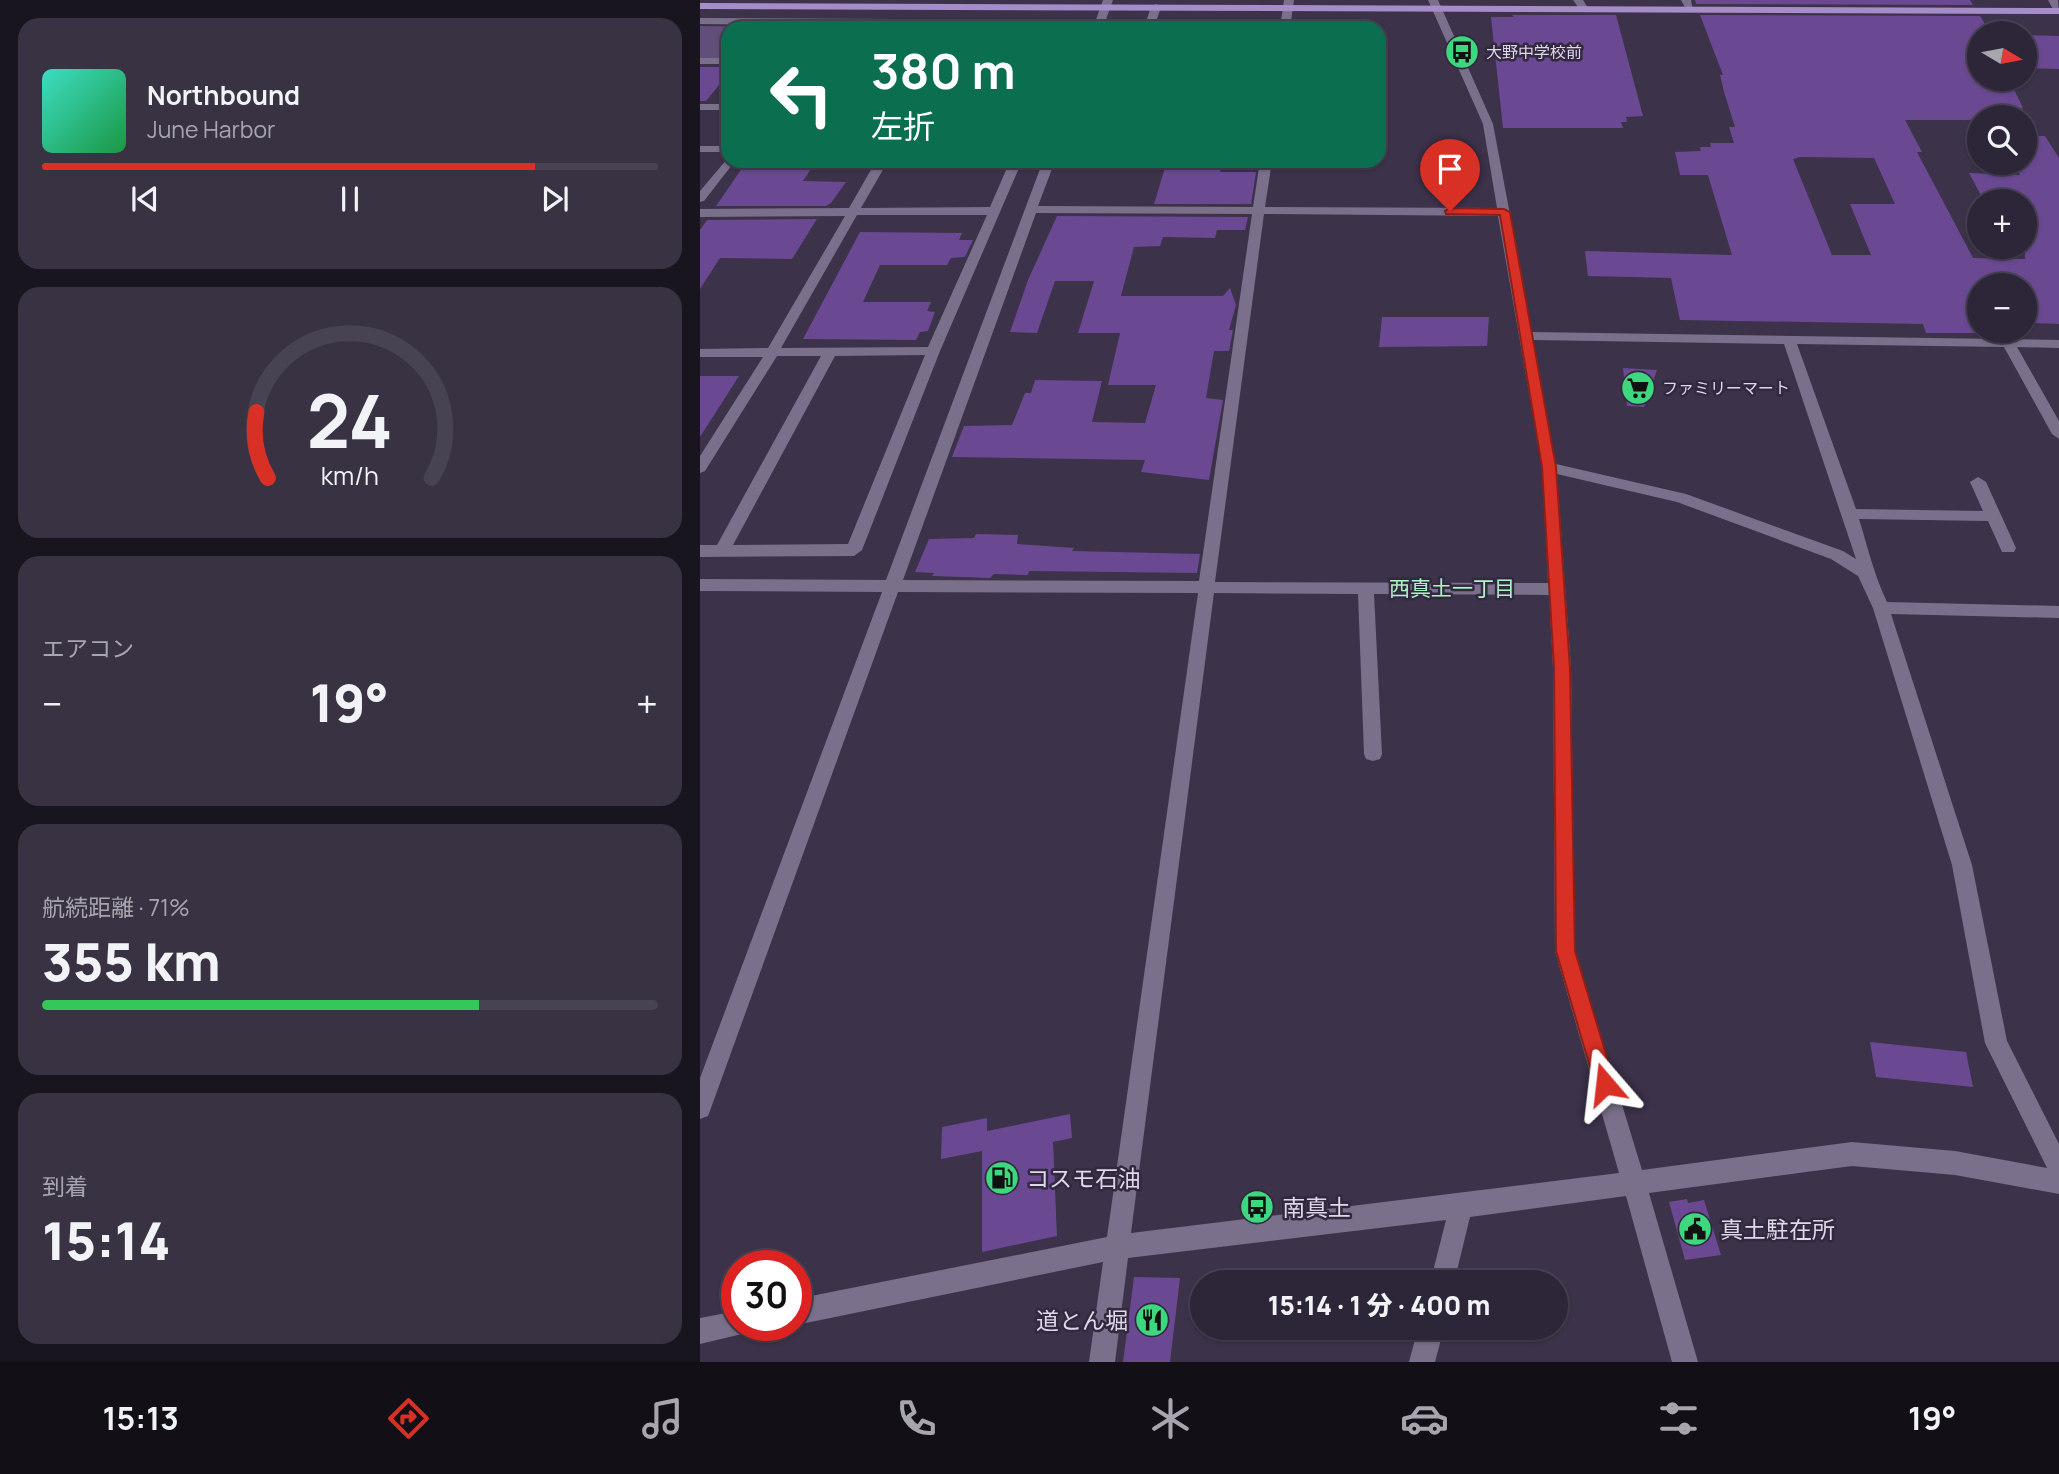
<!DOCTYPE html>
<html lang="ja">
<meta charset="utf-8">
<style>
:root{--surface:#2d2638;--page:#393243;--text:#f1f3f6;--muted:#a7a5ae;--line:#484353;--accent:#d93025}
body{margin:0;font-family:Manrope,"Noto Sans JP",sans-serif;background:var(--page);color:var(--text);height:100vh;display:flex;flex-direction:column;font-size:26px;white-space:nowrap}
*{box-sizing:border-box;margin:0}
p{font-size:23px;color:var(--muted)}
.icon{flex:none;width:38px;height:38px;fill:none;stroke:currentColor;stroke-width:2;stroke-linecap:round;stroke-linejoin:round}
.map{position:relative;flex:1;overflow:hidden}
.panel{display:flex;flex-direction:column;gap:18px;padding:18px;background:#19151f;width:700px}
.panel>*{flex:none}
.top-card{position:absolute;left:21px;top:21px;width:665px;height:147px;border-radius:21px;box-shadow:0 2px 5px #0004,0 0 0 2px var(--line);background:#0b6e4f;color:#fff;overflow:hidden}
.needle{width:46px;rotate:100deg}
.tools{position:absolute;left:1267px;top:21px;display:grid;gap:14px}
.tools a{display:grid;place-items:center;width:70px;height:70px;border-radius:50%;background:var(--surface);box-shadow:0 2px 5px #0004,0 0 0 2px var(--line);font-size:35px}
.speed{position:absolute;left:21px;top:1250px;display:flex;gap:14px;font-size:35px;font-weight:700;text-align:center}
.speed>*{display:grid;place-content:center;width:91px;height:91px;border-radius:50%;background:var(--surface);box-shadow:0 2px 5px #0004,0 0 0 2px var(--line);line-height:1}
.speed .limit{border:10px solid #d22;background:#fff;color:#111}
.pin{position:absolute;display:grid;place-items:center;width:60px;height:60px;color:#fff;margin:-72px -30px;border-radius:50% 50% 50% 0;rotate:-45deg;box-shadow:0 0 7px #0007}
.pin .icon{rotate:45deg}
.me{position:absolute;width:77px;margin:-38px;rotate:343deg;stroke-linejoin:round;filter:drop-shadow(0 0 5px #0008)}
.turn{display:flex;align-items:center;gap:24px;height:147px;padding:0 35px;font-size:32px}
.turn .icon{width:91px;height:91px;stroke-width:2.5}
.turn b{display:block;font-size:49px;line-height:60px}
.big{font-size:52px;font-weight:800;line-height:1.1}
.panel .tile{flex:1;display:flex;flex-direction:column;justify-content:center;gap:10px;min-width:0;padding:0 24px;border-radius:21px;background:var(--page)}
.panel .dial{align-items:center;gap:0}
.dial svg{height:182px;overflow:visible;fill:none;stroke:var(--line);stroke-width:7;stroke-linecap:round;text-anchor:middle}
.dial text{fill:var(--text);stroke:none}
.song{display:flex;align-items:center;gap:21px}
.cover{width:84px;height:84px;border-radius:10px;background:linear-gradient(135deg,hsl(170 70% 55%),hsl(140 70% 35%))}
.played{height:7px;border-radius:4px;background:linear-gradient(90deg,var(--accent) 80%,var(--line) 80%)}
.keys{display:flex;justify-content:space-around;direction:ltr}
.heat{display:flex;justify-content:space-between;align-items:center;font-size:38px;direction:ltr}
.charge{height:10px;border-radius:5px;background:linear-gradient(90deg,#34c759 71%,var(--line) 0)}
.trip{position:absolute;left:490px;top:1270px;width:378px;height:70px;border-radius:35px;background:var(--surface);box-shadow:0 2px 5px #0004,0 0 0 2px var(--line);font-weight:800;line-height:70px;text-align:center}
.dock{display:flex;height:112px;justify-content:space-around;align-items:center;background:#120f16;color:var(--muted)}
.dock .icon{width:49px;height:49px}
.dock .on{color:var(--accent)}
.dock b{font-size:32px;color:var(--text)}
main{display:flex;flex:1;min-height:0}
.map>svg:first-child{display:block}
</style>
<main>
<section class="panel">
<div class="tile">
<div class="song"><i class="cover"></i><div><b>Northbound</b><p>June Harbor</p></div></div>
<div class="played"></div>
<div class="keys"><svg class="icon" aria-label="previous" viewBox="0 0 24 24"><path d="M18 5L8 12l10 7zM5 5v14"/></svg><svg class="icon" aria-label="pause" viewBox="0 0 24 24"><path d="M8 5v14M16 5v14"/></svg><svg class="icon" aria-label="next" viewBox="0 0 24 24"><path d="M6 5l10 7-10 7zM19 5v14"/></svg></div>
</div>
<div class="tile dial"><svg viewBox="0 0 100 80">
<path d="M14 69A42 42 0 1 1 86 69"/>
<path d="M14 69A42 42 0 0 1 9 40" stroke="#d93025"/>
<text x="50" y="56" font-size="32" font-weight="700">24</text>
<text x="50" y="72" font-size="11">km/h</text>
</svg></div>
<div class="tile"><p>エアコン</p>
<div class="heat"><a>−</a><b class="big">19°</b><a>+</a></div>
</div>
<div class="tile"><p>航続距離 · 71%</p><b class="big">355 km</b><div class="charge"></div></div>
<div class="tile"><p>到着</p><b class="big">15:14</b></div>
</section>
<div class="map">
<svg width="1359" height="1362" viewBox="0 0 1359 1362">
<rect width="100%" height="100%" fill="#3c324a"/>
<polygon fill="#614e7a" points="0,26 65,27 28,28 28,59 0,59"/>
<g fill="#6a4992" fill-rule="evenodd">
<polygon points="995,0 1270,0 1273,5 996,4"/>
<polygon points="812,15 916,15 943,116 926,117 927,122 921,122 923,128 803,128 791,17 814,17"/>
<path d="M1000,15L1280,16L1291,33H1279V79H1309L1323,108L1269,120H1205L1222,152H1217L1273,258L1325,259V201H1284L1269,173L1320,175L1313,163H1325V136H1345L1359,158V324L1330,323L1325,314V285H1279V331L1287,333H1226L1223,324L980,320L971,278L888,276L885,251L1032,255L1008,175H980L975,152L1001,151L1000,147H1011L1010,143H1034L1029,127H1035L1024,92L1020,75H1023ZM1100,157L1174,158L1195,204H1150L1171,255H1132L1093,159Z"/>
<polygon points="1325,35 1359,36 1359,69 1325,68"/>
<polygon points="0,67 28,67 28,74 6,101 0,101"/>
<polygon points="47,161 116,161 103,181 146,182 131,203 126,206 16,206"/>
<polygon points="467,161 523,161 520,172 556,172 551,204 454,204"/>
<polygon points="357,216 548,217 545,230 517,230 515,238 463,237 460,246 434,247 421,296 523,296 530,288 536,305 529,330 533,330 529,351 514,351 506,398 523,400 509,480 441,472 445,460 252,457 264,426 312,425 325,393 331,393 335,380 402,381 392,422 445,423 456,385 408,385 420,333 378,333 394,281 355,281 337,333 310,332 328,280"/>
<polygon points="117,219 92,259 20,258 0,289 0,230 7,220"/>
<polygon points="160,232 262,233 259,240 273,240 265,257 251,258 247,265 180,265 163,302 231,302 227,311 235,312 228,331 220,332 216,340 103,339"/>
<polygon points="682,317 789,317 787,346 679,347"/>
<polygon points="923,368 957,370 944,407 927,406"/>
<polygon points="0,376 39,376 0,437"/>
<polygon points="276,534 318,535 317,544 374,548 372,551 500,554 497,573 329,571 328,575 294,574 290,578 232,576 234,573 215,572 229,539 274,538"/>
<polygon points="1170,1042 1266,1052 1273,1087 1176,1077"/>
<polygon points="370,1114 372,1138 353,1142 357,1236 282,1252 282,1151 241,1159 242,1127 287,1118 287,1131"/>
<polygon points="987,1199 988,1203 1004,1200 1021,1255 985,1260 969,1202"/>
<polygon points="434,1277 480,1278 470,1362 423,1362"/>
</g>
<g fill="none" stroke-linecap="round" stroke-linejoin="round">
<g fill="#7b708b" fill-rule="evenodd">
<polygon points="403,0 413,0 403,28 393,28"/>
<polygon points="584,0 594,0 590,28 580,28"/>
<path d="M728,0H738L793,124L832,332L1359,340V348L1317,347L1359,421V439L1352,434L1304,347L1097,344L1156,509L1283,511L1270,482L1278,477L1286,482L1316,548L1314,552H1302L1288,521L1159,519C1168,548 1174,575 1187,602L1359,606V618L1191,614L1272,865L1307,1041L1359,1144V1194L1255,1175L1152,1166L949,1193L998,1362H972L926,1196L770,1217L754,1283H730L746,1220L428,1258L415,1362H389L403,1262L96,1325V1299L407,1237L498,593L198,592L11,1108L8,1116L0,1119V1078L182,592L0,591V579L186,580L343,161H355L338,206L553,207L560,161H572L565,207L797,208L783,124ZM336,213L552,214L499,581L203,580ZM564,214L798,216L842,467L848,583L515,582ZM833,340L1084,344L1156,559L1143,551L986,494L856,464ZM857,474L977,502L1131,559L1158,576L1173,608L1252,865L1285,1043L1347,1168L1255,1151L1152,1142L942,1170L875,951L871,668ZM514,593L658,594L664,754L666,759L673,761L680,759L682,754L674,594L849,595L853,668L855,951L919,1173L431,1233Z"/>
<polygon points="873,0 883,0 888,8 880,10"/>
<polygon points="981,0 991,0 993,11 987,11"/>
<polygon points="1348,0 1358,0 1359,14 1355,13"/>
<polygon points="456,4 461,7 454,28 444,28 451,7"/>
<polygon points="0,18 377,20 382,23 380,28 0,24"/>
<rect x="0" y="58" width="28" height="6"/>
<rect x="0" y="104" width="28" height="6"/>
<rect x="0" y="146" width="28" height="6"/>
<polygon points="28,158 28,161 35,161 4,201 0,202 0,191"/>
<path d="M176,161H188L161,208L290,207L310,161H322L240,351L162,550L154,556L0,557V545H17L121,356H77L5,471L0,473V456L63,357H0V349L68,348L145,216L0,217V209L149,208ZM157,215H287L228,347L81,348ZM225,355L148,544L33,545L135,356Z"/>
<polygon points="37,1311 37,1325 49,1325 46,1333 0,1344 0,1318"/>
<polygon points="718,1328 744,1328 735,1362 709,1362"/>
</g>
<polygon fill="#a68dc9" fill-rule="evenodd" points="0,3 1359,8 1359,14 0,9"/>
</g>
<polygon fill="#d93025" stroke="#8d1f18" stroke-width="2" points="750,208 804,209 810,212 856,467 870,668 875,951 915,1084 912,1091 905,1094 898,1091 895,1084 856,951 854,668 842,467 800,215 746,214 745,211"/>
<defs>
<g id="bus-disc" transform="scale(1.75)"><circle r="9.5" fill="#3cd77e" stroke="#32283f"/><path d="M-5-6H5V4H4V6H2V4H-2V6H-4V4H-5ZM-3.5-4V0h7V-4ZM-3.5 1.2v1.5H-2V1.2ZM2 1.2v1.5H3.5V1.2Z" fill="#111"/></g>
<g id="supermarket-disc" transform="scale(1.75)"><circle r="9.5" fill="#3cd77e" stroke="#32283f"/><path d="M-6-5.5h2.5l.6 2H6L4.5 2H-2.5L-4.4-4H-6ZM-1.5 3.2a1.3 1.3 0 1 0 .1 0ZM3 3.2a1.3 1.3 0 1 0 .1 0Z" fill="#111"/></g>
<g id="fuel-disc" transform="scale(1.75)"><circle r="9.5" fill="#3cd77e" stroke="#32283f"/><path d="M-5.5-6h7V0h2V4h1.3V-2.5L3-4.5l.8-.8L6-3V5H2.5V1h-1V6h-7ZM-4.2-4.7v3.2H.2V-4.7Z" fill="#111"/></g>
<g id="civic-disc" transform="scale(1.75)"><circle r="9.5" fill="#3cd77e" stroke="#32283f"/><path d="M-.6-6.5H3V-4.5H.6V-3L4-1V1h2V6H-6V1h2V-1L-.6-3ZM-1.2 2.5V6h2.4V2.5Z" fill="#111"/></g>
<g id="restaurant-disc" transform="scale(1.75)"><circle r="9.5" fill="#3cd77e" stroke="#32283f"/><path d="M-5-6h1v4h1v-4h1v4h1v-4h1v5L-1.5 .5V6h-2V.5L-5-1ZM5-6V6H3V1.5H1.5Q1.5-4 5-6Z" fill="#111"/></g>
</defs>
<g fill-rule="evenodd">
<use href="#bus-disc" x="762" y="52"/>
<use href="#supermarket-disc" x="938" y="388"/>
<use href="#fuel-disc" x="302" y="1178"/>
<use href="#bus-disc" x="557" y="1207"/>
<use href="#civic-disc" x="995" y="1229"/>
<use href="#restaurant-disc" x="452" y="1320"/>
</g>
<g text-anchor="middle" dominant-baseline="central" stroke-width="5" stroke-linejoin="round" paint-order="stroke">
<g font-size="16" fill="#ded8e8" stroke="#32283f" text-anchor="start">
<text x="786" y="52">大野中学校前</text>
<text x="962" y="388">ファミリーマート</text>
</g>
<g font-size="21" fill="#acf4c1" stroke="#32283f">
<text x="752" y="588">西真土一丁目</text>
</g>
<g font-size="23" fill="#ded8e8" stroke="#32283f" text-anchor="start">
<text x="326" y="1178">コスモ石油</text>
<text x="582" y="1207">南真土</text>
<text x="1020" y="1229">真土駐在所</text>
<text x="428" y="1320" text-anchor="end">道とん堀</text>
</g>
</g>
</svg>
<div class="tools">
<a><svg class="needle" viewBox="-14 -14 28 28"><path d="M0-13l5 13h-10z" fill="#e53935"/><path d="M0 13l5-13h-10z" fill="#a7a5ae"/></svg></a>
<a><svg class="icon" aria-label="search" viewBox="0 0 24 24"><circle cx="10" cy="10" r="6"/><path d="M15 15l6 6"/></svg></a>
<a>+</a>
<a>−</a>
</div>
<div class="speed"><div class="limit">30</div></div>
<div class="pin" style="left:750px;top:211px;background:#d93025"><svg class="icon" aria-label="arrive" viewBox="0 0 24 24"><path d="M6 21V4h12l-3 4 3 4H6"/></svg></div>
<svg class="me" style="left:905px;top:1084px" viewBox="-20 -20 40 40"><path d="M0-17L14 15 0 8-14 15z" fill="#d93025" stroke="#fff" stroke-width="4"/></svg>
<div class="trip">15:14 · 1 分 · 400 m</div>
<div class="top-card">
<div class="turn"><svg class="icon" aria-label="left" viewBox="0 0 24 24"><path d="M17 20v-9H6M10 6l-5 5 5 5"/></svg><div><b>380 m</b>左折</div></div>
</div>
</div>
</main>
<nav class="dock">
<b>15:13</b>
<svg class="icon on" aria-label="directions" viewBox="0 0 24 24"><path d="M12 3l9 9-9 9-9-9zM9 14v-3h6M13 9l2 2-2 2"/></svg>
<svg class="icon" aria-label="music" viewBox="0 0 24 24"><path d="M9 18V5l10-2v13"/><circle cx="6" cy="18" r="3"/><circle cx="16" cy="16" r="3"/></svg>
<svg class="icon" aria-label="phone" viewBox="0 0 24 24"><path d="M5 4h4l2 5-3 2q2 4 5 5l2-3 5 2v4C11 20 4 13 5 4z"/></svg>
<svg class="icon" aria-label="climate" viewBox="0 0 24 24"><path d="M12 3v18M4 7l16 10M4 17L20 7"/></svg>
<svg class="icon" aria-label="car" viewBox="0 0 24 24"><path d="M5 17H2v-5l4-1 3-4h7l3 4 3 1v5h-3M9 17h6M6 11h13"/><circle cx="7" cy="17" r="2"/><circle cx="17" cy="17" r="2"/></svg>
<svg class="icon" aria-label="filters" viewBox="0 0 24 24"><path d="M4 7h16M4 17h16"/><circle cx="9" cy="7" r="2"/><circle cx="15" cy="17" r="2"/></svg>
<b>19°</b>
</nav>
